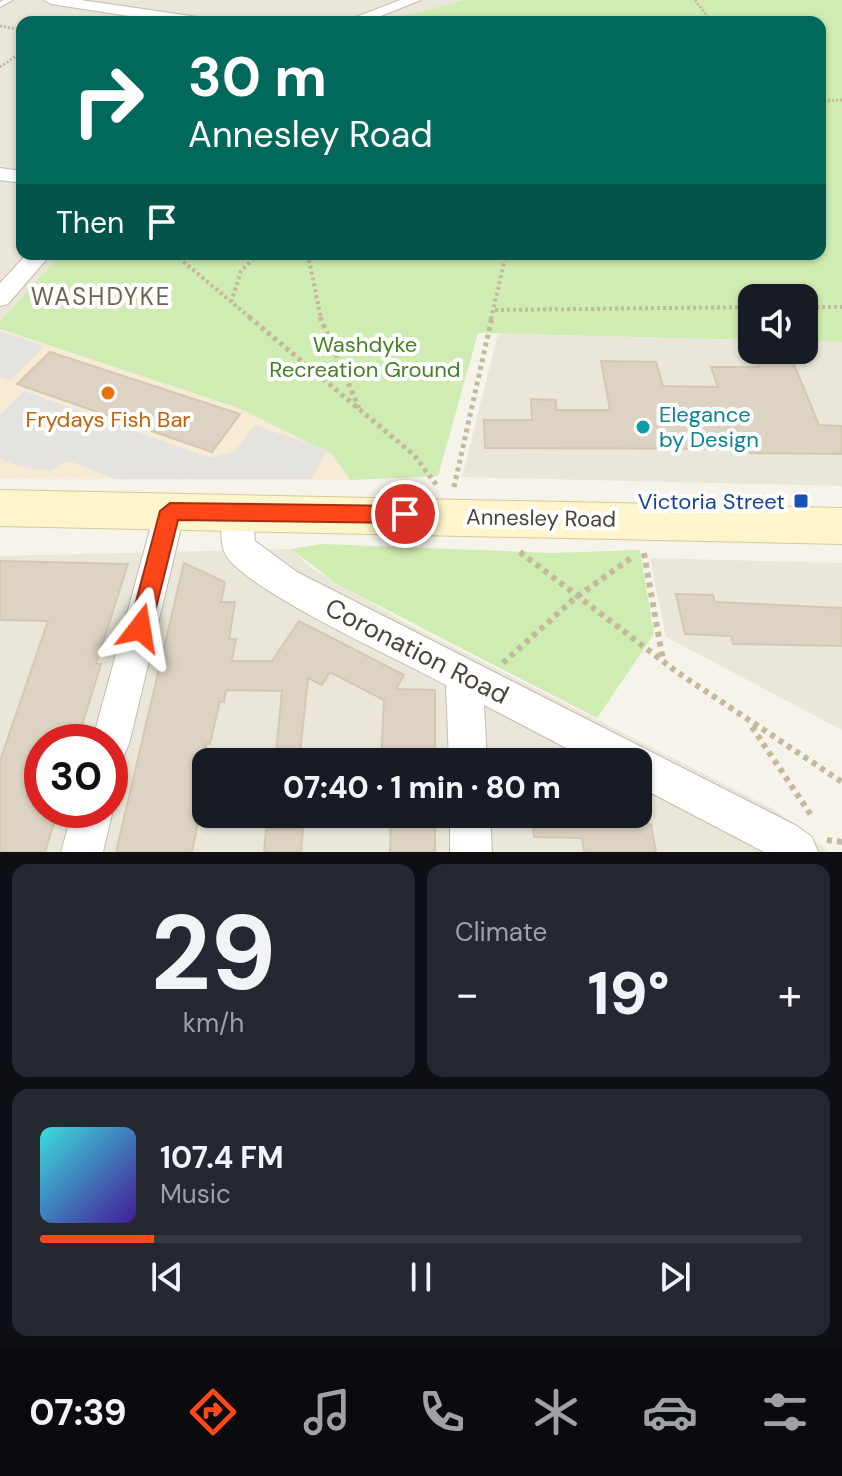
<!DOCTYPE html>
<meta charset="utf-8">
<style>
:root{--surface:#171b24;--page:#242831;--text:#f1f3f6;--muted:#9ea1a6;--line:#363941;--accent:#ff4719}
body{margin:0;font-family:"DM Sans",sans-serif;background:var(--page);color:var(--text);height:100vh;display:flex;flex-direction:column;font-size:30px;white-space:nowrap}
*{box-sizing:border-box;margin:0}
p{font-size:26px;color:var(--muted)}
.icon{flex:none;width:44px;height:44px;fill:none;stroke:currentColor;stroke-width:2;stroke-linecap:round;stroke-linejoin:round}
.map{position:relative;height:852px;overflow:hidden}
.side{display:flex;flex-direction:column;gap:12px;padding:12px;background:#0d0f14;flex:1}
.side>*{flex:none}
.top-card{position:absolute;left:16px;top:16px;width:810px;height:244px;border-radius:16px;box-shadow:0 2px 6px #0004;background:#00695c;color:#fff;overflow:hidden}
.buttons{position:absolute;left:738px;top:284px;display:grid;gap:16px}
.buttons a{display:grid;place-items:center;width:80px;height:80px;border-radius:16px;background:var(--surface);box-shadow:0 2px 6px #0004;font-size:40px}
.speed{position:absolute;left:24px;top:724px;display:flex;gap:16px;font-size:40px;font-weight:700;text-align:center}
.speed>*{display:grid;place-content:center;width:104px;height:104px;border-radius:50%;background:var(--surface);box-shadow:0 2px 6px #0004;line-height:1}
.speed .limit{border:12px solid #d22;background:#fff;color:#111}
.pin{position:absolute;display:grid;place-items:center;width:68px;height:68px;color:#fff;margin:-34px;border:4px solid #fff;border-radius:50%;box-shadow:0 2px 8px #0007}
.me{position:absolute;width:88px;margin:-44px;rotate:14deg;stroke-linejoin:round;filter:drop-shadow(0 0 6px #0008)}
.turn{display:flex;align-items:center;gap:28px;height:168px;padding:0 40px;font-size:36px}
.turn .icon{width:104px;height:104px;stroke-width:2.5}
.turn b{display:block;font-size:56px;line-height:68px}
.then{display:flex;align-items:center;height:76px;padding:0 40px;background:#0003;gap:16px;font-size:30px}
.big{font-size:60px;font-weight:800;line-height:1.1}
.side .card{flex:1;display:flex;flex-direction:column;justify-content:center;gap:12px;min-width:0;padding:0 28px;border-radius:16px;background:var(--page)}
.side .dial{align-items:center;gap:0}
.dial b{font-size:104px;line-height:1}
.song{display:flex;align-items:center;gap:24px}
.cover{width:96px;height:96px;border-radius:12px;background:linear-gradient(135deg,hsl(180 70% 55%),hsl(260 70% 35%))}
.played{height:8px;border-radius:4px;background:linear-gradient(90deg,var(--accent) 15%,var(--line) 15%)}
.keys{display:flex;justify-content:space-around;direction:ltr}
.heat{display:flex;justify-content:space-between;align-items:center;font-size:44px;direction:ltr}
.side .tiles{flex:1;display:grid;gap:12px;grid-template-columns:1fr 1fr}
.card:last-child{grid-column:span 2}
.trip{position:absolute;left:192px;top:748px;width:460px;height:80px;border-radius:16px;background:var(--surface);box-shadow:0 2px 6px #0004;font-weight:800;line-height:80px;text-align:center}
.tabs{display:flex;height:128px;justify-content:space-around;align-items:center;background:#090b0e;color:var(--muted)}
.tabs .icon{width:56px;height:56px}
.tabs .selected{color:var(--accent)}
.tabs b{font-size:36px;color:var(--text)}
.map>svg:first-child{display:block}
</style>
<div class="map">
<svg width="842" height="852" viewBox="0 0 842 852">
<rect width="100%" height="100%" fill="#f6f3eb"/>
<g fill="#eae6d9" fill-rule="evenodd">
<polygon points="0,0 466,0 468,2 380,22 22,22 22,254 61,254 0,321"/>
<polygon points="498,334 752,340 752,350 804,350 804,341 842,342 842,486 462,477"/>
<path d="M291,549L313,569L406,623L775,810L829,852H0V556ZM42,742H110V810H42ZM206,762H638V814H206Z"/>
<polygon points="650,558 842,563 842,730 666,637"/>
</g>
<polygon fill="#f8ebd6" points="0,329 241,409 333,455 350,480 0,479"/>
<g fill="#cfecb2">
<polygon points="466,0 842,0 842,342 804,341 804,298 752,298 752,340 478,333 438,476 350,480 333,455 241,409 0,329 0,321 61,254 820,254 820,22 380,22"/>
<polygon points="322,544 552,553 640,550 654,634 597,718 337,584 291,549"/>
</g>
<g fill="#e5e3df">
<polygon points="0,331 45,346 10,381 0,377"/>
<polygon points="24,391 210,458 235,451 254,425 328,450 311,479 115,479 72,462 62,463 50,471 19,466 0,459 0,415"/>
</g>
<g fill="#dcd3c2" stroke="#d4c8b2" stroke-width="2">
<polygon points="753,350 788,350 819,425 842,426 842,454 750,453 749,449 485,448 484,420 532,420 531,399 556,400 556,410 610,410 601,361 656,362 663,386 718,387 711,367 759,367"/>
<polygon points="50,352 105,370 240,414 212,452 17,384"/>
<polygon points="0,561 128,564 96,664 101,664 77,742 42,742 42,810 58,810 45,852 0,852 0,761 48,621 0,620"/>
<polygon points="184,563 225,582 221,602 235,602 229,639 236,639 232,661 272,661 299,621 404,675 396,689 435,690 435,762 381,762 384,700 330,672 322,685 308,678 299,762 275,762 282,691 226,690 224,702 220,701 210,744 206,744 206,784 192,852 116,852"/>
<polygon points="676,594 713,595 715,602 842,608 842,646 733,644 731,636 685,634"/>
<polygon points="391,814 435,814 435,852 390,852"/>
<polygon points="532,814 629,814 651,825 656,852 584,852 582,838 534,837"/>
<polygon points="266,829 303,829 301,852 264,852"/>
</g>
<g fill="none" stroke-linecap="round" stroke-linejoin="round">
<g stroke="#c3bcad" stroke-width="2">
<polygon id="lane" points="4,0 13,0 0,7 0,2"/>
</g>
<g stroke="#c3bcad" stroke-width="2">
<g id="street">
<polygon points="44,0 81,0 198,17 206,22 168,22 51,4"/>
<polygon points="400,0 421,0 366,22 343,22"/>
<polygon points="0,168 22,171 22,183 0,180"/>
<polygon points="27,254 51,254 8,304 0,306 0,283"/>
<polygon points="170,498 181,502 185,511 129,744 123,757 110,763 110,742 92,742 155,511 159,502"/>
<path d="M238,499L249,503L253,512L255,541L297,572L797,826L812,837L818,852H764L638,786V762H593L484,705L487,762H449L446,685C398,659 255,595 227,557C218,544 221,516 227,503Z"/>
<polygon points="110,803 113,810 103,852 61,852 73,810 110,810"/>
<polygon points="450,814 490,814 492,852 450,852"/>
</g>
</g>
<g stroke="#d8ca99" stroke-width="2">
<polygon id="secondary" points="0,490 842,508 842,544 0,526"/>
</g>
<g stroke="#c5b99d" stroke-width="3" stroke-dasharray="2 2" stroke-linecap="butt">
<polyline points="695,0 712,22"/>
<polyline points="0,26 22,30"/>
<polyline points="0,67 22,52"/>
<polyline points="820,101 842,100"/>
</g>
<g stroke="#c5b99d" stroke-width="4" stroke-dasharray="3 3" stroke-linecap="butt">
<polyline points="174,254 252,319"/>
<polyline points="201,254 215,254"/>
<polyline points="308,254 321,319"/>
<polyline points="231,302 241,271 258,254"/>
<polyline points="804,307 842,307"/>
<polyline points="495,310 752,307"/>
<polyline points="491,319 506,254"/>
</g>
<g stroke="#c5b99d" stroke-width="5" stroke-dasharray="4 4" stroke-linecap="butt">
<polyline points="249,317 414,455 438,487"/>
<polyline points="320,317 359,408"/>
<polyline points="454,487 492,317"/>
</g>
<g stroke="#c5b99d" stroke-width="6" stroke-dasharray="5 5" stroke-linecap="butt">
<polyline points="520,552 677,672 842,782"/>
<polyline points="644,553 663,661"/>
<polyline points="503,663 575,598 634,556"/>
<polyline points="752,727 813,818"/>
<polyline points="827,840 842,842"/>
</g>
<use href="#lane" fill="#fff" fill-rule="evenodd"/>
<use href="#street" fill="#fff" fill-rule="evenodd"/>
<use href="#secondary" fill="#fff5cc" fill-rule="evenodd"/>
</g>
<polygon fill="#ff4719" stroke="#a62e10" stroke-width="2" points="170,503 405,506 415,514 405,523 178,520 151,628 148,636 140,639 132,636 129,628 160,511"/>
<circle fill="#e8710a" stroke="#fff" stroke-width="3" cx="108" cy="393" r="8"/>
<circle fill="#0f9aa8" stroke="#fff" stroke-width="3" cx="643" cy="427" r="8"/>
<rect fill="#1a4fb4" stroke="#fff" stroke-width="3" x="793" y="493" width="16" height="16" rx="4"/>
<g text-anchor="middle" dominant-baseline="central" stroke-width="8" stroke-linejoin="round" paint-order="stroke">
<g font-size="22" fill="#448226" stroke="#fff">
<text x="365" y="344">Washdyke<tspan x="365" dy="25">Recreation Ground</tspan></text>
</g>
<g font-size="22" fill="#0d838f" stroke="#fff" text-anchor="start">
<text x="659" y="414">Elegance<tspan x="659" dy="25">by Design</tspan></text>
</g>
<g font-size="22" fill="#c56008" stroke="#fff">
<text x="108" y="419">Frydays Fish Bar</text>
</g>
<g font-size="22" fill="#164399" stroke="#fff" text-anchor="end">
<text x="785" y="501">Victoria Street</text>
</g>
<g font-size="22" fill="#4b4538" stroke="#fff">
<text transform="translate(541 518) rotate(1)">Annesley Road</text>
</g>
<g font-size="24" letter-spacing="2" fill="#6f634e" stroke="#fff">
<text x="101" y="296">WASHDYKE</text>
</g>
<g font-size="26" fill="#4b4538" stroke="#fff">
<text transform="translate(417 651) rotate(27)">Coronation Road</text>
</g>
</g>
</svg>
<div class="buttons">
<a><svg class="icon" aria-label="sound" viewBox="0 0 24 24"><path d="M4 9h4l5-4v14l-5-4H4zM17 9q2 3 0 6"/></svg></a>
</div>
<div class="speed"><div class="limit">30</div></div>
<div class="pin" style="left:405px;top:514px;background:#d93025"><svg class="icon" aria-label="arrive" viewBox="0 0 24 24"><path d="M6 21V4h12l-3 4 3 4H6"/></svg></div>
<svg class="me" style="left:140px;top:628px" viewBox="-20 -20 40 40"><path d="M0-17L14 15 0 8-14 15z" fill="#ff4719" stroke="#fff" stroke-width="4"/></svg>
<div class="trip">07:40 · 1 min · 80 m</div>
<div class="top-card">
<div class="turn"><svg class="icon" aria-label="right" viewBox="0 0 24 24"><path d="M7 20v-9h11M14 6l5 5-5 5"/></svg><div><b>30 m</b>Annesley Road</div></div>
<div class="then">Then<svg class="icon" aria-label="arrive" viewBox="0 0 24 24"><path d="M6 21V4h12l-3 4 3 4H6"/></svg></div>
</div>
</div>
<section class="side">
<div class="tiles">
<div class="card dial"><b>29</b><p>km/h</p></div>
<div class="card"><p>Climate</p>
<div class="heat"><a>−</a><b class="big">19°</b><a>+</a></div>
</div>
<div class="card">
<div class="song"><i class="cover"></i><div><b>107.4 FM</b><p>Music</p></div></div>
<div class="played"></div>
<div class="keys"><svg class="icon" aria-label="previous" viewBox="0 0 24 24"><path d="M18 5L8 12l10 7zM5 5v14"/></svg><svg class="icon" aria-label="pause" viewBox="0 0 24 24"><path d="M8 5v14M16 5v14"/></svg><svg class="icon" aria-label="next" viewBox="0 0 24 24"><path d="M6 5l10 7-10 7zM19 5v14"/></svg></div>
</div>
</div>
</section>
<nav class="tabs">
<b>07:39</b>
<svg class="icon selected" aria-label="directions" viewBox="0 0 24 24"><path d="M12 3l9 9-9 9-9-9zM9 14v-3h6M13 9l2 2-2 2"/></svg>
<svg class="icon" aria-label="music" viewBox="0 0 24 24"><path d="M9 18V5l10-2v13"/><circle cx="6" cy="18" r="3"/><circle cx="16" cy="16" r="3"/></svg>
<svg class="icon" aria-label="phone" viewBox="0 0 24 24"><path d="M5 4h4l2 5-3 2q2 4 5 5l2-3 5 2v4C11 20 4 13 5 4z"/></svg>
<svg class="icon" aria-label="climate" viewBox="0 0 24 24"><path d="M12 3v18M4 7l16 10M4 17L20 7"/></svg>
<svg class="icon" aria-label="car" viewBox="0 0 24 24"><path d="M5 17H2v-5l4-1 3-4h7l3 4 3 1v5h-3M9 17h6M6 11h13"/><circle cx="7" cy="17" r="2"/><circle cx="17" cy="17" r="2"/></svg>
<svg class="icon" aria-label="filters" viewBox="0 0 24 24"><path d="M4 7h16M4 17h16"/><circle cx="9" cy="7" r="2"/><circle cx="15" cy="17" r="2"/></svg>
</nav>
